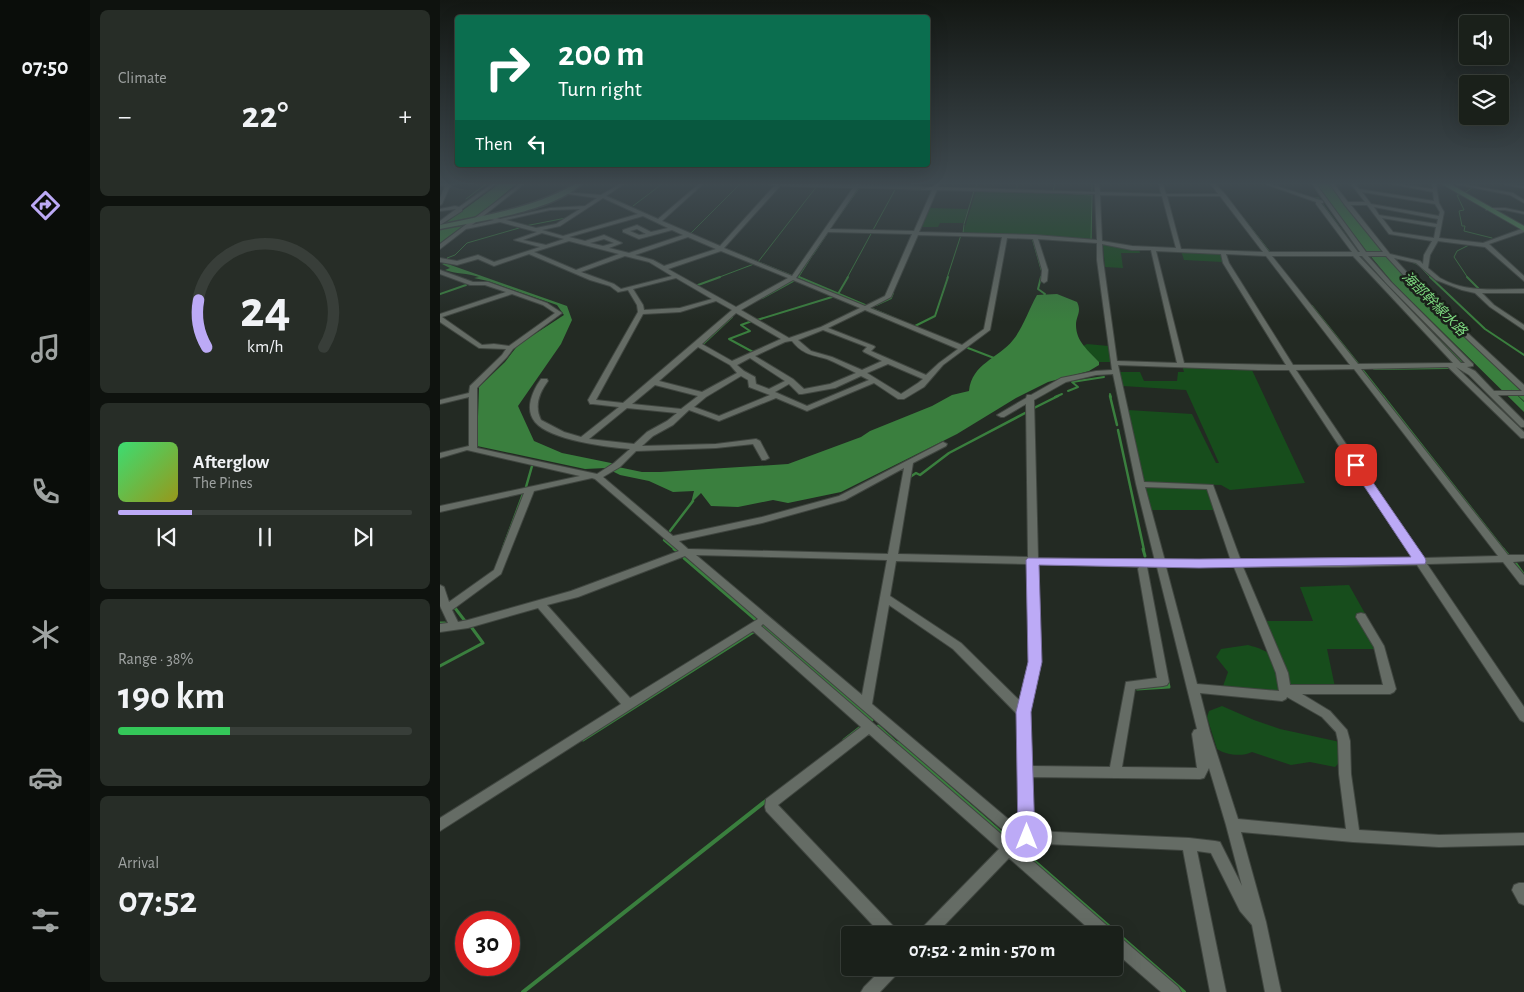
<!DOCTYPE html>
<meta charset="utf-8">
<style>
:root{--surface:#1a201a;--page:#272d27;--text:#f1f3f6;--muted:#9fa3a2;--line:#383e39;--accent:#bcaaf6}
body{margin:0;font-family:"Alegreya Sans","Noto Sans JP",sans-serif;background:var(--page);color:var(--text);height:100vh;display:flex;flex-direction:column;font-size:19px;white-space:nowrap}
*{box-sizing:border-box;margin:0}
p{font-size:16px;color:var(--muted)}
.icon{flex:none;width:28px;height:28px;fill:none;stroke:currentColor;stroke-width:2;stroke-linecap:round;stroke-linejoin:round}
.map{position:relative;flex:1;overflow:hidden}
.panel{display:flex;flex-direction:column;gap:10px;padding:10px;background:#0e120e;width:350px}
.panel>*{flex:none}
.guide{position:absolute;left:15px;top:15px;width:475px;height:152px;border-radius:5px;box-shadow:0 5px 20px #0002,0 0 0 1px var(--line);background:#0b6e4f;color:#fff;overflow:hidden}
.tools{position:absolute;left:1019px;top:15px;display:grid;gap:10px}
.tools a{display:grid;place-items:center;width:50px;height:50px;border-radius:5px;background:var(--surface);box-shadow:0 5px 20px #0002,0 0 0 1px var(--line);font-size:25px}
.speed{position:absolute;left:15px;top:911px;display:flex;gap:10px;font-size:25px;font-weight:700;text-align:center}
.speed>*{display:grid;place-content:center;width:65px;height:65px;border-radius:50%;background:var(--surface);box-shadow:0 5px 20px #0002,0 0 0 1px var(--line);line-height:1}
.speed .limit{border:8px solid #d22;background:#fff;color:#111}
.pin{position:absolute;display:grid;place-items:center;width:42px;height:42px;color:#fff;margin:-21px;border-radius:10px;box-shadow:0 2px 8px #0006}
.me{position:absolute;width:55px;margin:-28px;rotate:0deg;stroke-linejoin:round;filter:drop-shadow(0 0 4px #0008)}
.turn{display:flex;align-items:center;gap:18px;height:105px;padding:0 20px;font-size:22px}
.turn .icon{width:65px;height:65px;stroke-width:2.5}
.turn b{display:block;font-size:35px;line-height:42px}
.then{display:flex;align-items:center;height:48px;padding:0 20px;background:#0003;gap:10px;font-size:19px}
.big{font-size:38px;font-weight:700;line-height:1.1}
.panel .widget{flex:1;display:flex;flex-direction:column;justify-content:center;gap:8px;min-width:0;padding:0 18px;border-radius:8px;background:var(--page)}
.panel .dial{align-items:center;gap:0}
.dial svg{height:130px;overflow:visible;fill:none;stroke:var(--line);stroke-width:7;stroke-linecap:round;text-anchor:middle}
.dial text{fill:var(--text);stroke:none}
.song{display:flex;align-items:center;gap:15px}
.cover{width:60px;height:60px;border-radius:8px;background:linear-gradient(135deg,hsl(140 70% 55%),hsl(60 70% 35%))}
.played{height:5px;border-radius:2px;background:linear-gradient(90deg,var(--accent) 25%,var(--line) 25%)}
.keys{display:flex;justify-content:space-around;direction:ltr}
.heat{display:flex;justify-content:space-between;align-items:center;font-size:28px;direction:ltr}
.charge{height:8px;border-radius:4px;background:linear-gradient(90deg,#34c759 38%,var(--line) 0)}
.trip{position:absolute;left:401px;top:926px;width:282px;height:50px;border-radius:5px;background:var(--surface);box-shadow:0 5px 20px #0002,0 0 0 1px var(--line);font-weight:700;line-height:50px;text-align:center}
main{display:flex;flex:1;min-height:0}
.dock{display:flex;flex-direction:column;width:90px;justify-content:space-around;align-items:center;background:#0a0d0a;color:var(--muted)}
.dock .icon{width:35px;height:35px}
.dock .selected{color:var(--accent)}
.dock b{font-size:22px;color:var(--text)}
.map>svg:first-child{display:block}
</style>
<main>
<nav class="dock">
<b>07:50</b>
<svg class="icon selected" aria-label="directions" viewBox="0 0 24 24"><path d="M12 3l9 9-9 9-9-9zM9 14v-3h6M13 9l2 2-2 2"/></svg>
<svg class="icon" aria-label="music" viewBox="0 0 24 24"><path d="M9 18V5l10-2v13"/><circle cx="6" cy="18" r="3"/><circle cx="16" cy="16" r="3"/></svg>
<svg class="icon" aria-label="phone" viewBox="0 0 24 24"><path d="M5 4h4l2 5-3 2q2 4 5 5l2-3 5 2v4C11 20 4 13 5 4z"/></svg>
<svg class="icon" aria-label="climate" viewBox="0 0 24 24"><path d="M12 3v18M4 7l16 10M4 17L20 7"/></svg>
<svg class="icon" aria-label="car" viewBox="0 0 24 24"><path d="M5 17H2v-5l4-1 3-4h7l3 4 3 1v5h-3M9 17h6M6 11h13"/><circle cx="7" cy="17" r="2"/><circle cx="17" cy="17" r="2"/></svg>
<svg class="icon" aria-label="filters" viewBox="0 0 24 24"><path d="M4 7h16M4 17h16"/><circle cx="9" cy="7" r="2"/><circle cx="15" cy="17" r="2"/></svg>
</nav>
<section class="panel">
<div class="widget"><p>Climate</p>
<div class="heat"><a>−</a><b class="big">22°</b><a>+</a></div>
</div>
<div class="widget dial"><svg viewBox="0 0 100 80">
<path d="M14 69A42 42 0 1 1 86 69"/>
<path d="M14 69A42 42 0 0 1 9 40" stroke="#bcaaf6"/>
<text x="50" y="56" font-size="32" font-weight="700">24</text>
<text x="50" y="72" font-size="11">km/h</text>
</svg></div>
<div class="widget">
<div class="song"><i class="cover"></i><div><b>Afterglow</b><p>The Pines</p></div></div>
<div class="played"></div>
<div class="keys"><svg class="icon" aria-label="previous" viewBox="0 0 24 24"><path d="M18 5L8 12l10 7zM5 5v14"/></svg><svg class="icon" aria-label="pause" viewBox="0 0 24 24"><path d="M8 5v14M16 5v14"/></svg><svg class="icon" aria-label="next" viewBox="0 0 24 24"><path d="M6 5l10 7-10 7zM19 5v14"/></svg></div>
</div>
<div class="widget"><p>Range · 38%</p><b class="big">190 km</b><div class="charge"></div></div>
<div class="widget"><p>Arrival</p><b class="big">07:52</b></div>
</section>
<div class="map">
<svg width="1084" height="992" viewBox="0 0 1084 992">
<rect width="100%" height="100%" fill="#232a23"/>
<g fill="#174d1c">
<polygon points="536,191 651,195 652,239 523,233"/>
<polygon points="490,208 528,209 523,223 500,223 498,227 482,227"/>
<polygon points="667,244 699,250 700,253 681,253 683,268 665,267 663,245"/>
<polygon points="741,251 781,253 783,262 744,260"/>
<polygon points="647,344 669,346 671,362 659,362 643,346"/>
<polygon points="742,365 812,370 865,483 790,490 781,485 707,483 703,481 688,410 752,414 776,463 779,463 746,390 683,386 679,372 700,372 704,381 737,381 738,372 744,372"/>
<polygon points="709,486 765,488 770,490 776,510 711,510 705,487"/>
<polygon points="909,585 927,617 919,617 938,649 887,649 895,687 848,688 823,621 873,621 860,587"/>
<path d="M808,645C838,653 841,662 839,693L782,689L788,672L776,657L781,649Z"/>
<path d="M782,706L814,720L840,729L900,742L899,763L895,767L870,762L851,765L812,752C802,757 786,755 777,749L767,717L769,711Z"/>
</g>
<g fill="#3a7f3e">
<polygon points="59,184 76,184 51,205 0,243 0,227"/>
<path d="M876,184H889C947,264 1013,326 1084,394V401L1071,389L1084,402V412L953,283L928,253Z"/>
<path d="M5,263L127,306L132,320L121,344L78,406L94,441L122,453L171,463L178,467L202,472H220L348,464L421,437L430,431L492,406L512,395L529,391C532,363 558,359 573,340C583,328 589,309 597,295L617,294L637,302C642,312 636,316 636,325C636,342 649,351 659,362V365L649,371L608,382L576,398L517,434L401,492L348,503L333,500L298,507L271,506L261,493L251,503L254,491L233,492L209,481L180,475L166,468L145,469L37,446L39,387L65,362L78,345L124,315L117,305L48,281L34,278L39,277C27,273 16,274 5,270L10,268L2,264Z"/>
</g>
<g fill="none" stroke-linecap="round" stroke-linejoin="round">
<g stroke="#3a7f3e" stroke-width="1">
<polyline points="577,184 577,190"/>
<polyline points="652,184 652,192"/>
<polyline points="776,184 783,192"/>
<polyline points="1023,184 1035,187"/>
<polyline points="535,189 537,184"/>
<polyline points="613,191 615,184"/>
<polyline points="1026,192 1033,187"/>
<polyline points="633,194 652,195 651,240"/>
<polyline points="1019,195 1017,195 1024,210 1019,211 1022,226 1025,226 1024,231 1052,238"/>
<polyline points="167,196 218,219"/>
<polyline points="875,198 879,198"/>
<polyline points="26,199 46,184"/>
<polyline points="882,203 916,249"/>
<polyline points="193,206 222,184"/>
<polyline points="802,216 830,252"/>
<polyline points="524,224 534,191 613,193"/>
<polyline points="85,226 126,218"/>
<polyline points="390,229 420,187"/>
<polyline points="433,230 456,188"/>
<polyline points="523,233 524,225"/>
<polyline points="250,234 300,184"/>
<polyline points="592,238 602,273 601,278"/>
<polyline points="284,248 351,275"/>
<polyline points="895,252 909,252"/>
<polyline points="373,255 389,231"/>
<polyline points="921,256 940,278"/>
<polyline points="9,260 7,258 15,255 27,243 79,228"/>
<polyline points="970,261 978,265 991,278"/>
<polyline points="318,262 377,186"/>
<polyline points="277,278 314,264"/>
<polyline points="358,278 372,256"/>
<polyline points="407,278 432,232"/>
<polyline points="507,278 521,235"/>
<polyline points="1028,278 1014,257 1017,251 1029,245"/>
</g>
<g stroke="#3a7f3e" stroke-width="2">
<polyline points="359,277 425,305"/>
<polyline points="601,277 598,289 605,294 603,297"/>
<polyline points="939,277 942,280"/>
<polyline points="990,277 1045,329 1084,355"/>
<polyline points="1027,277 1040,290"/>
<polyline points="258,285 280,277"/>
<polyline points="0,294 26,285"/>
<polyline points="398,294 408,277"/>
<polyline points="322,298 353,281"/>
<polyline points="436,305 451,298 453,293"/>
<polyline points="872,306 920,366"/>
<polyline points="430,308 456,319"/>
<polyline points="317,320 392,297"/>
<polyline points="312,321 301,325 310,331 289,339 313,352"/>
<polyline points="475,326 495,316 508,277"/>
<polyline points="987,328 1021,362"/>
<polyline points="263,344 292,317"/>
<polyline points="528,348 554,358"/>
<polyline points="922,369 944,397"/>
<polyline points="934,369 1009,368"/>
<polyline points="628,391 638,387 632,382 664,377"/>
<polyline points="670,394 671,397"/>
<polyline points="615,397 622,394"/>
</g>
<g stroke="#3a7f3e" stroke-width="2.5">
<polyline points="670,396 677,425"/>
<polyline points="943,396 1064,550"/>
<polyline points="594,408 618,396"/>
<polyline points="678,430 704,550"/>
<polyline points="470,477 476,473 480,475 509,453 587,412"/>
<polyline points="86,487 92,466"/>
<polyline points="230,531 253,501"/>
<polyline points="224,540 236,550"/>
<polyline points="63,548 83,494"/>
</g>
<g stroke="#3a7f3e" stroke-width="3">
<polyline points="234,549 237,551"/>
<polyline points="703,549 705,556"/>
<polyline points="1063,549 1068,555"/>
<polyline points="244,558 316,620"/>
<polyline points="1076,564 1084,575"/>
<polyline points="15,608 25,621"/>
<polyline points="0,623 5,623"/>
<polyline points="319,627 322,625 432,720"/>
<polyline points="0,666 43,643 32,628"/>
<polyline points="697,689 729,687 728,682"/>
<polyline points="438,726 459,745"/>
<polyline points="143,740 315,631"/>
<polyline points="404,740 422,726"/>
</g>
<g stroke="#3a7f3e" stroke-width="4">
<polyline points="458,743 569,840"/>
<polyline points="580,849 744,992"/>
<polyline points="83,992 327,800"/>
</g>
<g stroke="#404640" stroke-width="2">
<g id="minor">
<polygon points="0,184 17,184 10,186 2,204 0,205 0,198 5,186 0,186"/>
<polygon points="52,184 56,184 22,209 22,211 0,225 0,221 16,209 0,211 0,209 15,206 19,207"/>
<path d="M80,184H84L32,225L54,220L46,218V216L48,215L60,219L110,208L145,206L157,198L121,193L123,192L161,195L180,184H184L166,196L218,219L259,184H263L222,221L280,246L335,185H331V184L415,185L420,184V185L493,187L495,184H499L498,187L655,192V184H659L660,192L721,194L719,184H723L726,194H778L771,184H775L785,194L829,252H912L876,204V202L825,184H830L883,201V203H881L918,252H920L872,184H876L926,252H943L904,204L890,184H894L908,202H925L911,184H915L919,189L994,201L993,192L952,184H959L993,189L992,184H996L999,203L1004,212L999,238L1043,243L1084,228V232L1049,244L1084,276V281L1045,247L998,241L990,255L988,268C992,271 996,275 1000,278C1026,293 1056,289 1084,289V293H1042L1054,305L1084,325V330L1050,307L1035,293L1022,290L996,280L976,263L954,258L993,301L1084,385V395H1058L1084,421V427H1081L1029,375L1016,367L1084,432V438H1081L1008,367L921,369L1068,555H1084V561L1073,562L1084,575V585L1080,584L1063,562L987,564L1084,707V722L1080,720L977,565L900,567H803L848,673L850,685H943L934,647L916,617L917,614L921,613L925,614L944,646L956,689L954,692L950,694H862L890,711L907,730L910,741L911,774L919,830L999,835L1084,833V845L999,847L913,842L801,832L826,922L841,992H825L812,925L800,911L771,853L757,851L786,992H770L743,850L583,843L578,848L672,930L674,935H675L680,937L738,987L741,992H721L675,952V935H656L569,858L495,935H478L480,930L559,849L429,734L338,805L457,930L459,935H442L326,811L325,807L326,799L421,727L313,631L0,831V818L181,704L98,608L28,628L0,632V624L8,623L0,606V585L4,587L9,602L54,570L84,493L0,512V506L140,476L27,450L0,458V453L29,446V397L0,404V400L29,393L30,386L62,355L66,349L39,348L0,322V314L66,292L45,285H30L0,274V270L33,282H48L107,303L122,313L73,349L67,357L37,388V448L157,474L174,463L190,449C166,447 110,440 95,422C84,409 93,390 101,379H107L108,381C99,393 94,406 101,420L124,432L141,437L179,407L153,404H150L148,400L198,312L197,305L188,290L178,292L170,286L150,280L89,254L54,266L38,259L17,265L0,262V258L17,261L38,255L54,262L100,247L74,240L97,232L60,222L26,229L0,249V244ZM340,186L413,188L352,276L284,248ZM418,188L492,190L474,231L390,229ZM497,190L655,194L657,240L595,235L479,232ZM922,192L995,204L1000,212L999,216L931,204ZM660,195L722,196L736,248L692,246L662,241ZM727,196H780L823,252L741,249ZM163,198L198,214L123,236L102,230L120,226ZM911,205H927L949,234L992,241L984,255L983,264L980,261L950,254ZM934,207L998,219L997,224L939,215ZM140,209L116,224L96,228L66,220L110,210ZM203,216L228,228L211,232L197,225L183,230V232L199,239L232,230L243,235L189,253L169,248L182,243L164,235L145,241L129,237ZM942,218L996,227L994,238L953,232ZM197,229L206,234L199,235L190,231ZM388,232L472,234L445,296L425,306L356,278ZM102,233L124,239L106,245L83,240ZM478,235L562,237L544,329L522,345L430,308L451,297ZM248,237L276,249L224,266L213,260L195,255ZM567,238L593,239L602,270L601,281L604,283L607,281L608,270L598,239L657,243V260L672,370L656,371L621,378L591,395H587L586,398L557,415L561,417H564L586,404L588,557L458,554L473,463L506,446L507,444L503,442L399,496L322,517L233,536L163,477L180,467L196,451L276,448L313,444L322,460H325L329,458L320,441L316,439L276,444L202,446L213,436L233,425L249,410L279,421L336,398L367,411L434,383L458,399H464L484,387L503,365L550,330ZM164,239L174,243L163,246L150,243ZM129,241L179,254L136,270L94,252ZM662,244L692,250H711L737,363L677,361L663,260ZM281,251L348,278L296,307L228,269ZM716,251L781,254L783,263L846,365L744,363ZM786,254L826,256L910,365H853L789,263ZM185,256L209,262L232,276L181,289L174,284L141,272ZM832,256H913L1013,363L918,364ZM919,256H922L947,284L1025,363H1021ZM928,256H946L989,303L1082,391H1054L1035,371L1027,367L1033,366V364L951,282ZM236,278L272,299L240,308L204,310L203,305L193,289ZM353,280L420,308L381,327L349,338L301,310ZM72,294L103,305L115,313L69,346L54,344L42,345L2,317ZM276,301L292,310L183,403L156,400L203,314L240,312ZM425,310L518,349L499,363L486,375L431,351L435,347L434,346L388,328ZM296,313L341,339L292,361L262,344ZM383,330L427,347L423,351L424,352L442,361L422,370L392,357L371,351L358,340ZM350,341H352C362,354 372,355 387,359C397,363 406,368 416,373L390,384L364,389L353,379L315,356L345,342ZM258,347L290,365L297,373L262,392L219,381ZM310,358L345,381L329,389L316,384L315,377L304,371L297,365ZM448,364L483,379L478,383L461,394L427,373ZM678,365L818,370H849L973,558L900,561H801L773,485L704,482ZM914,369L1058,556L983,558L856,370ZM673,374L696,484L715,561L598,558L594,400L626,382L656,375ZM301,376L308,380L309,387L330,395L279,416L254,407L266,397ZM421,376L429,380L367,406L335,392L349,384L359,394H362L395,388ZM215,385L258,396L241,409L192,404ZM187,408L237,413L227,421L207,432L194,444L149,439ZM464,468L448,554L248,549L239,541L322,523L405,500ZM152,478L155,479L239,551L131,591L28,620L18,622L12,610L61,574L94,491ZM705,487L767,489L791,561H725ZM256,555L447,560L422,695ZM245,556L318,619L190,698L107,605L138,597ZM456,561L588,564L590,662L580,701L521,643L450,596ZM598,564L699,567L698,569L717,678L686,682L670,767L591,766L589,712L600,662ZM707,567H717L757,729L754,730L752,734L757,768L682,767L695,689L723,686L727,685L729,682ZM726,567H794L836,673L839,691L757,684ZM449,605L513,649L577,714L580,829L432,704ZM323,624L571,837L568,840L321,626ZM760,693L842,701L846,699L847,697L882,717L896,732L898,741L899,774L906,829L798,819L770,732ZM769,768L786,825L802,886L780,842L775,841L749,838L593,831L591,777L760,779L764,778Z"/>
<polygon points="1015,184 1022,184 1073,193 1084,200 1084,203 1070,195"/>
<polygon points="1064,184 1084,186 1084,188 1066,185"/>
<polygon points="1048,208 1065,208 1084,212 1084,214 1065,210 1046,210 1046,209"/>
<polygon points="1079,883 1084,883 1084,905 1079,903 1072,890 1074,885"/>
<polygon points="443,968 461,968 458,973 440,992 421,992 424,987"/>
</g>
</g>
<g stroke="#404640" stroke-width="3">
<path id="secondary" d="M135,184H142C110,212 41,221 0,229V225C47,215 93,208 135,184Z"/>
</g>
<g stroke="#404640" stroke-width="2">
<polygon id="primary" points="1002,184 1010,184 1084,226 1084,231"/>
</g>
<use href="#minor" fill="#656c65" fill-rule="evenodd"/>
<use href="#secondary" fill="#5c835f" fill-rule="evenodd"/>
<use href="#primary" fill="#549a59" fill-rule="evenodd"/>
</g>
<linearGradient id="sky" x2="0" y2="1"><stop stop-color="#131713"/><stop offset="0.57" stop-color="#3f4a50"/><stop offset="1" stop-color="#3f4a50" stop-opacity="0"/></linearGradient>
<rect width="1084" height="322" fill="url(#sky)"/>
<polygon fill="#bcaaf6" stroke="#7a6ea0" points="916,461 919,462 985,558 986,561 985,564 759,568 599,565 602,662 591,712 595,837 593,843 587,845 581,843 578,837 576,712 588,662 586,560 588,558 759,559 971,557 910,465"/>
<g text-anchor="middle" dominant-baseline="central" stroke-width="5" stroke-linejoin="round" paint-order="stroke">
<g font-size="14" font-style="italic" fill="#7cd77f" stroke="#1a201a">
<text transform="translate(994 304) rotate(45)">海部幹線水路</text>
</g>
</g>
</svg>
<div class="tools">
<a><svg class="icon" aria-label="sound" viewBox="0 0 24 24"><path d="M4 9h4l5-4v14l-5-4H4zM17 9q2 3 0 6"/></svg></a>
<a><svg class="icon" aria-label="layers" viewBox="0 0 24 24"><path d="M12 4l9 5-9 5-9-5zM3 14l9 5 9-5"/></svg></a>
</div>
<div class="speed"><div class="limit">30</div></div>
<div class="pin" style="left:916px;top:465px;background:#d93025"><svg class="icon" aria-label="arrive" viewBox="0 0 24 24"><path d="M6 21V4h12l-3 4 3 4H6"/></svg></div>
<svg class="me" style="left:587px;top:837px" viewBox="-20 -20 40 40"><circle r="17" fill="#bcaaf6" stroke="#fff" stroke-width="3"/><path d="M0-11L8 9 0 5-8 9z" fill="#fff"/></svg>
<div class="trip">07:52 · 2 min · 570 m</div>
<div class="guide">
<div class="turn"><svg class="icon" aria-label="right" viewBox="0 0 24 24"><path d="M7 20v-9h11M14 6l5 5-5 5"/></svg><div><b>200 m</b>Turn right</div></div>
<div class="then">Then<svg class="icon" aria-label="left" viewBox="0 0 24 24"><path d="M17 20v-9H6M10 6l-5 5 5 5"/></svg></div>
</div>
</div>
</main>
